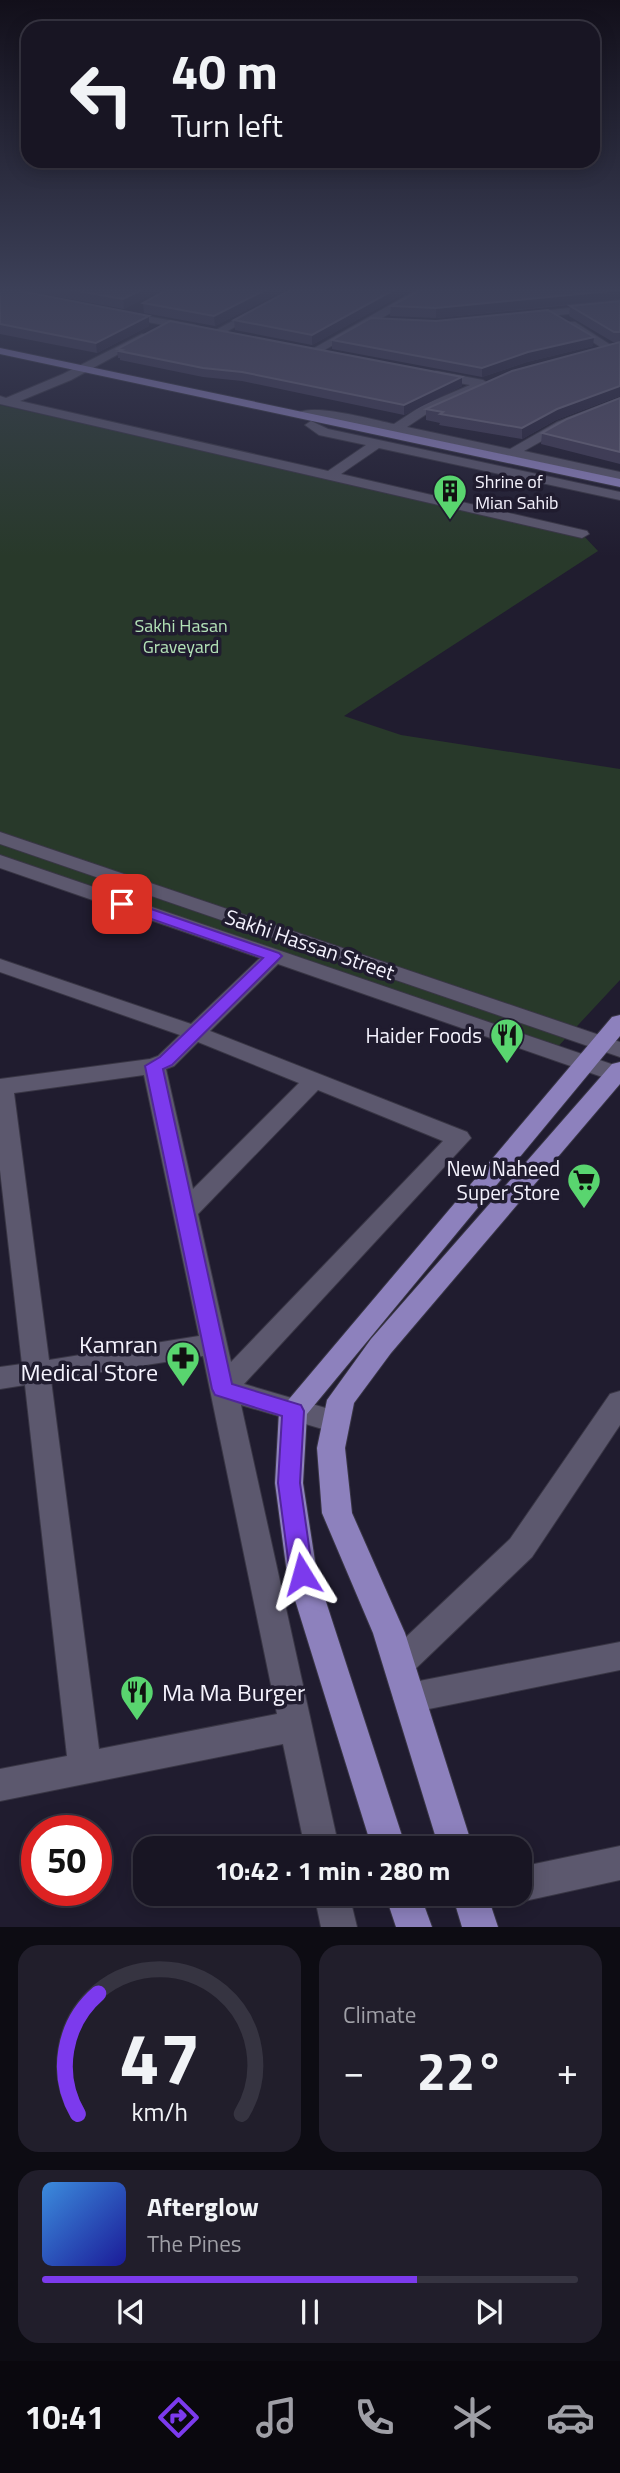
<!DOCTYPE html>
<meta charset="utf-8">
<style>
:root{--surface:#181523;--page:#211e2b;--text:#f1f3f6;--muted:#9f9fa6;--line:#363441;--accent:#7c3aed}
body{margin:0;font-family:"Titillium Web",sans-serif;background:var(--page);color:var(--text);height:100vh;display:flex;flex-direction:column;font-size:26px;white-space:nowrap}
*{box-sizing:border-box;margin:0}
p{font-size:23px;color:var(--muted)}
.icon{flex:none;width:38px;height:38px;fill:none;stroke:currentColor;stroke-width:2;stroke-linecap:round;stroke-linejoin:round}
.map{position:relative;height:1927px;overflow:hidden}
.drawer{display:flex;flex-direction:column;gap:18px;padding:18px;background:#0d0c13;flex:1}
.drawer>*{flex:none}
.guide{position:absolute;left:21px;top:21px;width:579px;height:147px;border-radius:21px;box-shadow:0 4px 18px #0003,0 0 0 2px var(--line);background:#181523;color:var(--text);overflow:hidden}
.speed{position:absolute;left:21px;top:1815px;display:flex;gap:14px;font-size:35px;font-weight:700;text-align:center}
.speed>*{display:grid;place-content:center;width:91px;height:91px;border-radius:50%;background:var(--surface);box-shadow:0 4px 18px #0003,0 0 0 2px var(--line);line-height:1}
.speed .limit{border:10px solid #d22;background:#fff;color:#111}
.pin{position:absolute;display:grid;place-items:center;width:60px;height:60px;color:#fff;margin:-30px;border-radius:14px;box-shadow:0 4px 10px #0006}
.me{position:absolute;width:77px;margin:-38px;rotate:352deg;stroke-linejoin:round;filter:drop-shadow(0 0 5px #0008)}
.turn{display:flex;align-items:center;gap:24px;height:147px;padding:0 35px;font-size:32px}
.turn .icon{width:91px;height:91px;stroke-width:2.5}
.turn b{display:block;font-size:49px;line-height:60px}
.big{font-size:52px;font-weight:700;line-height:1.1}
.drawer .card{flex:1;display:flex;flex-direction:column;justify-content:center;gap:10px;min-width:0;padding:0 24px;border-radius:21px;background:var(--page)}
.drawer .dial{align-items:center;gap:0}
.dial svg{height:182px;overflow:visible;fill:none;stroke:var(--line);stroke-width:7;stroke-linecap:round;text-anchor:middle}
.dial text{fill:var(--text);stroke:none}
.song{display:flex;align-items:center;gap:21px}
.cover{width:84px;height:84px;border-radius:10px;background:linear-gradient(135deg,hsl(210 70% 55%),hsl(240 70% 35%))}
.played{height:7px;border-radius:4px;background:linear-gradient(90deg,var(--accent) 70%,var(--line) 70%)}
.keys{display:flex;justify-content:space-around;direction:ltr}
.heat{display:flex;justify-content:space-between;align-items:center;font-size:38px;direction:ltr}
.drawer .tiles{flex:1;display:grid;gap:18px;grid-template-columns:1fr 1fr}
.card:last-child{grid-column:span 2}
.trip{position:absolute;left:133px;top:1836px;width:399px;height:70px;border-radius:21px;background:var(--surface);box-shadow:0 4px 18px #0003,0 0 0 2px var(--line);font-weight:700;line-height:70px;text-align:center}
.tab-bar{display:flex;height:112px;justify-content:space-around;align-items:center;background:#0a080e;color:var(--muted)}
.tab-bar .icon{width:49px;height:49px}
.tab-bar .on{color:var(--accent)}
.tab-bar b{font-size:32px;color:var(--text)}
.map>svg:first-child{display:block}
</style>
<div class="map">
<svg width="620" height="1927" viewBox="0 0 620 1927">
<rect width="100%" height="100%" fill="#201c2f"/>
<polygon fill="#28392a" points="0,405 582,534 598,551 344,716 401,735 620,769 620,980 552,1053 0,861"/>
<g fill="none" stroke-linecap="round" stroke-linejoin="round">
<g stroke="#393645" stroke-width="2">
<g id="minor">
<polygon points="296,287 309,287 222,334 212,332"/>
<polygon points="435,287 470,287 465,290 423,295 319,353 309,351 416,290"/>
<polygon points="620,302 620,308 525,319 519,316 525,313"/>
<polygon points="120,311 195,325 201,328 195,331 116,316 114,314"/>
<polygon points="567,322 575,322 617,349 607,351 567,326"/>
<polygon points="142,334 146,335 146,339 71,380 20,401 328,471 366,445 319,435 305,425 311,421 328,429 620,492 620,500 379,448 341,474 587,531 589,534 582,538 0,404 0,396 6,398 63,374"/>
<path d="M436,371L483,380L489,384L431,411L407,427L510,449L557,422L620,398V406L565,428L524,451L620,472V480C531,461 442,441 353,424C340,421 304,421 296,414C311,402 374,420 394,424L423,405L470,385L432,378L430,375Z"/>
<polygon points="0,832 620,1042 620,1057 0,844"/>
<path d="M0,855L620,1067V1080L608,1079L278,964L210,1031L467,1132L471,1138L244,1384L346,1414L350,1422L346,1430L336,1433L241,1405L339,1848H305L283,1744L0,1801V1769L67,1756L25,1385L0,1389V1367L22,1364L0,1170V1079L150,1059L158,1056L180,1035L0,972V959L191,1024L260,958L0,868ZM198,1042L299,1083L193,1189L166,1069L174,1066ZM144,1075L199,1336L49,1360L14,1093ZM318,1090L443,1141L231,1362L198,1214ZM203,1356L277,1714L99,1749L51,1380Z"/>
<polygon points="620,1391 620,1425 532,1557 410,1674 399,1678 388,1674 383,1664 388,1654 510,1539 610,1394"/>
<polygon points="620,1642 620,1670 409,1713 398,1709 393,1698 398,1687 409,1683"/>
<polygon points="620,1846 620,1880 520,1902 508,1896 506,1894 520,1894 520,1867"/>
<polygon points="314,1894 349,1894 357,1927 321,1927"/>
</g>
</g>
<g stroke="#393645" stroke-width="2">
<g id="major">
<polygon points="0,348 620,479 620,487 0,354"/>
<polygon points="620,1015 620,1036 307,1414 303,1483 317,1574 406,1848 372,1848 287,1574 275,1483 279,1411 612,1017"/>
<polygon points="620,1062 620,1084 391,1353 354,1403 345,1448 352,1513 405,1633 473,1848 439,1848 373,1633 322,1513 317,1448 327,1400 371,1339 612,1064"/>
<polygon points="385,1894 420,1894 432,1927 396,1927"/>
<polygon points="452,1894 487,1894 498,1927 462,1927"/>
</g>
</g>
<use href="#minor" fill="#5c586e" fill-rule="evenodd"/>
<use href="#major" fill="#8d81bd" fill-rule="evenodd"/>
</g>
<g fill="#413b55">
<polygon points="0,287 149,326 97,353 0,334"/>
<polygon points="5,287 165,287 124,309"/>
<polygon points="290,287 215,326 144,313 143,303"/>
<polygon points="296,287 421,287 416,287 312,345 235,330 234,320"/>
<polygon points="620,287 620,300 436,318 390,316 391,306"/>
<polygon points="620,301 620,342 613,342 569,316 570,306"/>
<polygon points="332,340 593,346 527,362 482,377 332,349"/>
<polygon points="620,342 620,396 556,420 522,439 439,425 440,423 426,420 426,409"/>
<polygon points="117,349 462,377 462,386 404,415 242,381 203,377 120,360 120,358 118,358"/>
<polygon points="620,398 620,464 541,444 542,433"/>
</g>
<g fill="#2b263e">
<polygon points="147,287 165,287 124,309 123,299"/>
<polygon points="271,287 290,287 215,326 214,316"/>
<polygon points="399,287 416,287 312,345 312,335"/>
<polygon points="620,290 620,299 436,318 436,308"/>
<polygon points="149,316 149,326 97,353 96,343"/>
<polygon points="594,337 593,346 527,362 482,377 482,368 528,352"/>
<polygon points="462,377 462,386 404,415 404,405"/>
<polygon points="620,386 620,396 556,420 522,439 522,428 557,409"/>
</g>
<g fill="#544e67" stroke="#6d687e" stroke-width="2">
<polygon points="0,287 149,316 96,343 0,324"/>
<polygon points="56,287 147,287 123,299"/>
<polygon points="172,287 271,287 214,316 143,303"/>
<polygon points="296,287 399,287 312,335 234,320"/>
<polygon points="431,287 620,287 620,290 436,308 391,306 424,288"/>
<polygon points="620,301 620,332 614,332 570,306"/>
<polygon points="548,310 594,337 528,352 482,368 332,340 371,318 436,321"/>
<polygon points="170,321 462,377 404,405 242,372 203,368 119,351 122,350 117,349"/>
<polygon points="620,342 620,386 557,409 522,428 440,414 443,412 426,409 512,371"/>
<polygon points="620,398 620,452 542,433 567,419"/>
</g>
<linearGradient id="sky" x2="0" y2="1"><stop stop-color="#120f1a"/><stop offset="0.52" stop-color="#3c4058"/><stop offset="1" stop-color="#3c4058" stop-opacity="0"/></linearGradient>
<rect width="620" height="557" fill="url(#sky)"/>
<polygon fill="#7c3aed" stroke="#51269a" stroke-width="2" points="122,899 279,953 282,956 172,1065 163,1069 232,1384 301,1405 304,1411 300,1483 313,1574 310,1581 302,1584 294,1581 290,1574 278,1483 282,1416 215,1395 212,1389 145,1066 160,1057 263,958 117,907 115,904"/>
<defs>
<g id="building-pin" transform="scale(1.75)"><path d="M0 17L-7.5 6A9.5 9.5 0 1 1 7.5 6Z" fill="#59d56f" stroke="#201c2f"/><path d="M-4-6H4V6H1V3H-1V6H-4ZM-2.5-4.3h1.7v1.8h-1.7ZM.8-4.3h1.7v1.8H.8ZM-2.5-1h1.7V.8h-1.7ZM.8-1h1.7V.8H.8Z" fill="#111"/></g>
<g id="restaurant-pin" transform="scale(1.75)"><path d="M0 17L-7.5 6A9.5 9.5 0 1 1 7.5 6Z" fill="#59d56f" stroke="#201c2f"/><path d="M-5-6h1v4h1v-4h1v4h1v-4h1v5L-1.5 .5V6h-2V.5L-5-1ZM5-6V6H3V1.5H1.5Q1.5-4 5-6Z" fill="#111"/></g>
<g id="supermarket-pin" transform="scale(1.75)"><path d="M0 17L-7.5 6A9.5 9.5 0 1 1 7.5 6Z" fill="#59d56f" stroke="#201c2f"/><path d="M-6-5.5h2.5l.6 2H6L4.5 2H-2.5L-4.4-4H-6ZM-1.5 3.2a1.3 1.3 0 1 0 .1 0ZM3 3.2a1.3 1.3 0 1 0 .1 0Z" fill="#111"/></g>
<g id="pharmacy-pin" transform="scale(1.75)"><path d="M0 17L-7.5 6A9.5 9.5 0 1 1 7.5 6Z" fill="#59d56f" stroke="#201c2f"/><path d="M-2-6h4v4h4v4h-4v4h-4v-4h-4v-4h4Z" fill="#111"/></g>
</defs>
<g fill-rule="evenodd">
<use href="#building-pin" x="450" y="491"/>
<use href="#restaurant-pin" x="507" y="1035"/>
<use href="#supermarket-pin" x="584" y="1180"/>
<use href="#pharmacy-pin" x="183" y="1358"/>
<use href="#restaurant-pin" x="137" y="1692"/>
</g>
<g text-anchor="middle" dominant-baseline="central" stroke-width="7" stroke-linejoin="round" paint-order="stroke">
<g font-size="18" fill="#f4f2fd" stroke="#201c2f" text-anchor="start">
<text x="475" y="481">Shrine of<tspan x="475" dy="21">Mian Sahib</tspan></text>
</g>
<g font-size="18" fill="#b3e2b7" stroke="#201c2f">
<text x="181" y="625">Sakhi Hasan<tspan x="181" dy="21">Graveyard</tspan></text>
</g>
<g font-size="21" fill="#f4f2fd" stroke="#201c2f">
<text transform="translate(310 944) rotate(19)">Sakhi Hassan Street</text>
</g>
<g font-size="21" fill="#f4f2fd" stroke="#201c2f" text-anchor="end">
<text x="482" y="1035">Haider Foods</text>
<text x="560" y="1168">New Naheed<tspan x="560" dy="24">Super Store</tspan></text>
</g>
<g font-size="24" fill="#f4f2fd" stroke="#201c2f" text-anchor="end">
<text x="158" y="1344">Kamran<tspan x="158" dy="28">Medical Store</tspan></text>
<text x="162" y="1692" text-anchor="start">Ma Ma Burger</text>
</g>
</g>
</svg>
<div class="speed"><div class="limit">50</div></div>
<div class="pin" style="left:122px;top:904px;background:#d93025"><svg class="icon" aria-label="arrive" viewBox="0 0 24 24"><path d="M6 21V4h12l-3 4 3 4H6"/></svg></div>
<svg class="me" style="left:302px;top:1574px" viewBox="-20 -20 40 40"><path d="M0-17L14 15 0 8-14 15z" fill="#7c3aed" stroke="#fff" stroke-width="4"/></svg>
<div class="trip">10:42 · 1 min · 280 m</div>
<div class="guide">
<div class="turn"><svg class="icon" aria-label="left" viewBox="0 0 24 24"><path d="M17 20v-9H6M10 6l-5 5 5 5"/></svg><div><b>40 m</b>Turn left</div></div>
</div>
</div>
<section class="drawer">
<div class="tiles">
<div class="card dial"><svg viewBox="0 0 100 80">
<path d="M14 69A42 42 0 1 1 86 69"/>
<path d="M14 69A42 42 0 0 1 23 16" stroke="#7c3aed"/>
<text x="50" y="56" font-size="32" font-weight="700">47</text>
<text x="50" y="72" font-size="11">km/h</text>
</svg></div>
<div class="card"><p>Climate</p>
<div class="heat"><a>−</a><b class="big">22°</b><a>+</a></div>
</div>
<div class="card">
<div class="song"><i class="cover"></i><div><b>Afterglow</b><p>The Pines</p></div></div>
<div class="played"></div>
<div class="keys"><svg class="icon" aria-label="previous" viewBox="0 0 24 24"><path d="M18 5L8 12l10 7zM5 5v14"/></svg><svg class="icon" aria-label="pause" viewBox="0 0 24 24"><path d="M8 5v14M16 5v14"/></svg><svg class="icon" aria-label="next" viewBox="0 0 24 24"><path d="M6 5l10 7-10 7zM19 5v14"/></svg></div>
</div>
</div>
</section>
<nav class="tab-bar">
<b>10:41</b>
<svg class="icon on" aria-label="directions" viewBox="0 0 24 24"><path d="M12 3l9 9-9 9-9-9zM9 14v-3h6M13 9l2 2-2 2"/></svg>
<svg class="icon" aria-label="music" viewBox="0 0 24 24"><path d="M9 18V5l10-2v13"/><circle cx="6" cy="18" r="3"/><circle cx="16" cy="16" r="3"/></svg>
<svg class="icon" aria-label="phone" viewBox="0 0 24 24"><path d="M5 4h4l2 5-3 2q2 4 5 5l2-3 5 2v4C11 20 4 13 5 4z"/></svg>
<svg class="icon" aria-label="climate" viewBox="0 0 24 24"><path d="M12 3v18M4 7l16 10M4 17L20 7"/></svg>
<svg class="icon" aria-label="car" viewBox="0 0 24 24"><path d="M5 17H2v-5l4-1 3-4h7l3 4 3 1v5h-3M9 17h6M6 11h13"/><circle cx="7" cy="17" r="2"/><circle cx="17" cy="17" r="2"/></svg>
</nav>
